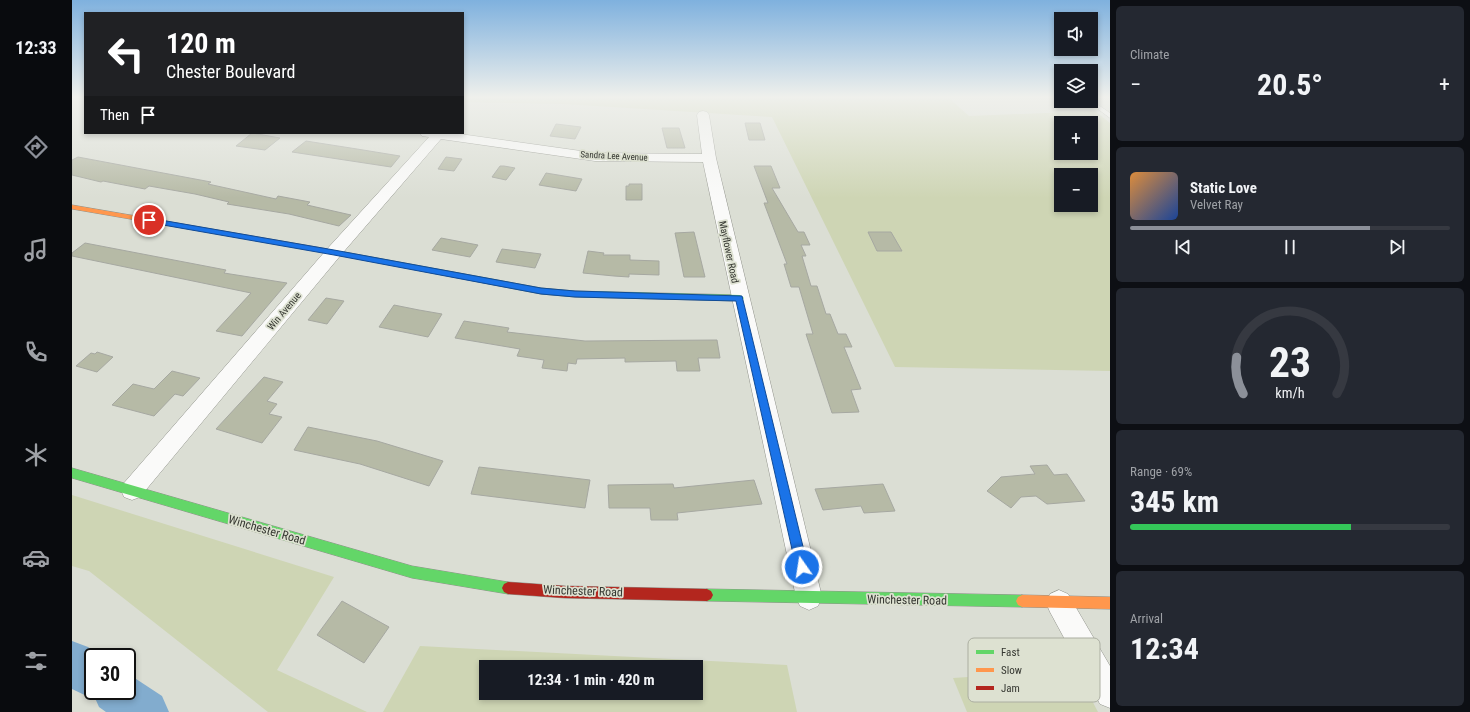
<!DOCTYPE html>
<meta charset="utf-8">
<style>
:root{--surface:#171b24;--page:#242831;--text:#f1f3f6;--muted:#9ea1a6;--line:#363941;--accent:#8c9099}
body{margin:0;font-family:"Roboto Condensed",sans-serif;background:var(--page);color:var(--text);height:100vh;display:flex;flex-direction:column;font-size:15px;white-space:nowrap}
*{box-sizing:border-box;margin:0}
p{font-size:13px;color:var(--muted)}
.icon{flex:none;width:22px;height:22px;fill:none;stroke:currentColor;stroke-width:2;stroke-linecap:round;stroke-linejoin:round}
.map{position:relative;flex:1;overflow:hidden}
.side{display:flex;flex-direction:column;gap:6px;padding:6px;background:#0d0f14;width:360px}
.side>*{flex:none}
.hud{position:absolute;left:12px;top:12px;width:380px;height:122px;border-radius:0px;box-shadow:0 2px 6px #0003;background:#202124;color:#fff;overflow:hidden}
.buttons{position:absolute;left:982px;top:12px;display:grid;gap:8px}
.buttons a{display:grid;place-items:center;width:44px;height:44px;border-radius:0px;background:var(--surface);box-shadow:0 2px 6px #0003;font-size:20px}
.speed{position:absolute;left:12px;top:648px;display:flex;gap:8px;font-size:20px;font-weight:700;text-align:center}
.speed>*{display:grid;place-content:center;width:52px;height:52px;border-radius:50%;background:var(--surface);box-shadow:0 2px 6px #0003;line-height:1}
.speed .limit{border:2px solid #111;border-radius:6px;background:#fff;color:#111}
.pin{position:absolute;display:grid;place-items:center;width:34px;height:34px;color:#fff;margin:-17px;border:2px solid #fff;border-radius:50%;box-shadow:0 1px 4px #0007}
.me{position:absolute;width:44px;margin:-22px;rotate:347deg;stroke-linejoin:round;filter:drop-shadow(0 0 3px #0008)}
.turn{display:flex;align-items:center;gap:14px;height:84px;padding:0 16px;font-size:18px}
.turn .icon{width:52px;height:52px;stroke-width:2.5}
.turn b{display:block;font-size:28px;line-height:34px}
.then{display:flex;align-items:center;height:38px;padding:0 16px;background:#0003;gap:8px;font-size:15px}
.big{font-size:30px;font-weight:700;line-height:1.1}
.side .tile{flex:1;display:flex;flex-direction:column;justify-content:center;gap:6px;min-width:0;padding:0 14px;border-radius:6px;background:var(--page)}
.side .dial{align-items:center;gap:0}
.dial svg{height:104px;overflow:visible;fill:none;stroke:var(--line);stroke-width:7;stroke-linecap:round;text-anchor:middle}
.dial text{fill:var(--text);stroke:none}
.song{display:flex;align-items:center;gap:12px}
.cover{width:48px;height:48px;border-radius:6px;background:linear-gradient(135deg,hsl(30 70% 55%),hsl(220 70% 35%))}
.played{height:4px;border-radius:2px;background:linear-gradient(90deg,var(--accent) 75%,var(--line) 75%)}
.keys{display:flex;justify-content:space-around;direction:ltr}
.heat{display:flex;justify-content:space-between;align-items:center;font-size:22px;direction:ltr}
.charge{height:6px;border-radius:3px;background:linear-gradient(90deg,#34c759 69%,var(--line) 0)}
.trip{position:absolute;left:407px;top:660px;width:224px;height:40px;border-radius:0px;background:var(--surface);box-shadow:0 2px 6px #0003;font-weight:700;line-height:40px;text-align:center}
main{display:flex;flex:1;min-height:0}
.dock{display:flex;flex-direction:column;width:72px;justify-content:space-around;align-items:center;background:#090b0e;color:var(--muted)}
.dock .icon{width:28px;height:28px}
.dock .active{color:var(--accent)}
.dock b{font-size:18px;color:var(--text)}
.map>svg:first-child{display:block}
</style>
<main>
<nav class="dock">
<b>12:33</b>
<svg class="icon active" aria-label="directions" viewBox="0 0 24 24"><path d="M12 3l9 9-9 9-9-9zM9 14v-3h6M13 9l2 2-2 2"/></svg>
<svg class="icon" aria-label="music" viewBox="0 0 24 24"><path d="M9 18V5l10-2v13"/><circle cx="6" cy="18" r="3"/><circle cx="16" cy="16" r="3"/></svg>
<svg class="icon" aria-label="phone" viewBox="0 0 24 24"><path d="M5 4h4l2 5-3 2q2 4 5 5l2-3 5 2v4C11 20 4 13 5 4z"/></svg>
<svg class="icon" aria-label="climate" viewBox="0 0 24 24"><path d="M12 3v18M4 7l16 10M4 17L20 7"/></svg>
<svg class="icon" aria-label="car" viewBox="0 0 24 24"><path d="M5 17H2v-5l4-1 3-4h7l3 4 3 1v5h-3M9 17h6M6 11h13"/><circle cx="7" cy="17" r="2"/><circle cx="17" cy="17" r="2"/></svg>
<svg class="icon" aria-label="filters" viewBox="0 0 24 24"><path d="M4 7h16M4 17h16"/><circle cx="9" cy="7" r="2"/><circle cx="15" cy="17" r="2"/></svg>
</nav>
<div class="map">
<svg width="1038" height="712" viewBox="0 0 1038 712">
<rect width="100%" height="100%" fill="#dbded4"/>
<g fill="#ced5b4" fill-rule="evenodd">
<path d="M393,98H877L897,116L1023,111L1038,123V371L823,367L700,117L491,104L393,102ZM989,123H1019V153H989ZM989,175H1019V205H989Z"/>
<polygon points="0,495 262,577 205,670 295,712 196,712 17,571 0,566"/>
<path d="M348,646L715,665L725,712H311ZM414,667H624V693H414Z"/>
<polygon points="1004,670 1026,712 895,712 881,678"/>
</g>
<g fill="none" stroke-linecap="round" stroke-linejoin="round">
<polygon fill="#82acce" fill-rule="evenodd" points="0,641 16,647 30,657 21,657 21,691 55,691 55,673 90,696 97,712 34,712 27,707 23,698 21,699 0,689"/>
</g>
<g fill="#b6baa6" stroke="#a6a8a1">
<polygon points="673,123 688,123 693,140 677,140"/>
<polygon points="484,124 509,127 503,139 478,136"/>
<polygon points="590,128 607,128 613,148 595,148"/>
<polygon points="180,133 208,138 193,150 164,146"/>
<polygon points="234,141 285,149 328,156 319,167 220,152"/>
<polygon points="6,157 139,182 136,184 204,199 206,196 238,202 235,205 279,215 267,226 217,214 155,204 157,202 123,194 77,186 73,189 31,181 29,182 0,175 0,160"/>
<polygon points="374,157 390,159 382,171 366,169"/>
<polygon points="428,166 432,166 443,168 434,180 420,177"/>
<polygon points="682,166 699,166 708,188 700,188 726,232 732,232 738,245 729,245 734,256 730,256 739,286 745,286 754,314 758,314 766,334 774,334 780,347 772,347 789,389 779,390 787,412 760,413 734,334 741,334 727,287 719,287 712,264 715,264 692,203 696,203"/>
<polygon points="474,173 510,179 504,191 467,185"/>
<polygon points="557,184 570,184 570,200 554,200 554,186 557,186"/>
<polygon points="622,232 633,277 612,277 603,233"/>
<polygon points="796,232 819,232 830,251 805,251"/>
<polygon points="369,238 406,245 398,257 360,250"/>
<polygon points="13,243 154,270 152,273 215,283 170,336 144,331 179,293 0,256 0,253"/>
<polygon points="430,249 469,254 463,268 424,262"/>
<polygon points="516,251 532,253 531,255 558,255 558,260 587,261 587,275 557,274 557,277 542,276 511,273"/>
<polygon points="254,298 272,301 255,324 236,320"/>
<polygon points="322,305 347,310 370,314 356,337 307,327"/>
<polygon points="392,321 437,328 435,332 513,341 645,340 648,358 626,358 628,371 605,371 604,361 553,362 553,358 505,359 504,364 496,363 495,371 470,368 472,360 445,356 448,349 383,338"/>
<polygon points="25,352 41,357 25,372 4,366 19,353 23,354"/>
<polygon points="100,371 128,378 111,396 103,394 82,416 40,405 61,384 82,389"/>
<polygon points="192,377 211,382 195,401 205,404 197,414 210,417 190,443 144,429"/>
<polygon points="236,427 305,441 371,461 357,486 288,464 222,450"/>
<polygon points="975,465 982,475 995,474 1013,501 975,504 964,496 949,497 939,508 915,491 929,477 963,474 958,466"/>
<polygon points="407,467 518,480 513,508 399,494"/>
<polygon points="682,480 690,504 605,513 606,520 579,520 578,508 537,508 536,485 601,484 602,488"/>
<polygon points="811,484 823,511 792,513 789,506 751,510 743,489"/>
<polygon points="270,601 317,627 292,663 245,635"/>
</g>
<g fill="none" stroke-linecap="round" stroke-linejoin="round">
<g stroke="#90928b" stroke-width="1">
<polygon id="lane" points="1019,100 1038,113 1038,118 1015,101 1019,101"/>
</g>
<g stroke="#90928b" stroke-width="1">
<g id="street">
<polygon points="631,111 635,112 637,115 644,158 750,597 746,606 737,610 728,606 724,597 631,162 523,161 369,139 268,256 68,497 60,500 52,497 49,490 52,483 256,248 357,137 350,136 348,133 381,133 523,153 630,154 625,115 627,112"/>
<polygon points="987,590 996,594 1038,666 1038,708 1028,704 978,612 974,603 978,594"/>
</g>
</g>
<g stroke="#90928b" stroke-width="1">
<g id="fast">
<polygon points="253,249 256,249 469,288 503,291 668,295 672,298 668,301 503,297 469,294 256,253 252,251"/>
<polygon points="0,468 340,566 436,582 440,584 442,588 440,592 436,594 340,578 0,478"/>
<polygon points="635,589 950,595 954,597 956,601 954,605 950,607 635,601 631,599 629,595 631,591"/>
</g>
</g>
<g stroke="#90928b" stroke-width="1">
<g id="slow">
<polygon points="0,205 256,249 260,251 256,253 0,209"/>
<polygon points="950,595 1038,597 1038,609 950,607 946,605 944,601 946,597"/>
</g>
</g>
<g stroke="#90928b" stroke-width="1">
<polygon id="jam" points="436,582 493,586 635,589 639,591 641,595 639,599 635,601 493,598 436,594 432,592 430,588 432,584"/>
</g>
<use href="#lane" fill="#fafaf9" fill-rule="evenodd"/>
<use href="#street" fill="#fafaf9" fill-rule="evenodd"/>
<use href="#fast" fill="#63d668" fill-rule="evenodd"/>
<use href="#slow" fill="#ff974d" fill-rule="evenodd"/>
<use href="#jam" fill="#b3261e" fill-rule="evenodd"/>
</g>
<linearGradient id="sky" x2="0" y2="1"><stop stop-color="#7fb1de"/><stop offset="0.49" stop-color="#eff0ec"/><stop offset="1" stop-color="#eff0ec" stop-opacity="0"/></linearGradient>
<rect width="1038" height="198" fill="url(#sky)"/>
<polygon fill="#1a73e8" stroke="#114b97" points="77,218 262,250 469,288 503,291 670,296 736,567 735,572 730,573 726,572 724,567 664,301 503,297 469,294 262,255 74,222 73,220"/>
<g text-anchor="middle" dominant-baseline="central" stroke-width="3.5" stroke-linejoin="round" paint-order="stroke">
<g font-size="9" fill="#353731" stroke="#dde1d1">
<text transform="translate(542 156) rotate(3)">Sandra Lee Avenue</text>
</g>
<g font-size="10" fill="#353731" stroke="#dde1d1">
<text transform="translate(657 252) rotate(78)">Mayflower Road</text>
<text transform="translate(212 311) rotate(-50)">Win Avenue</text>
</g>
<g font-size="12" fill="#353731" stroke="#dde1d1">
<text transform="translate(195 530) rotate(16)">Winchester Road</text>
<text transform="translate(511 591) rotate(2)">Winchester Road</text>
<text transform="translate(835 600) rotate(1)">Winchester Road</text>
</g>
</g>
<rect x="896" y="638" width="132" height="64" rx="6" fill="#dde1d1" stroke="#abaea1" stroke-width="1"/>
<rect x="904" y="650" width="18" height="4" fill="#63d668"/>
<rect x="904" y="668" width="18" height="4" fill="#ff974d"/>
<rect x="904" y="686" width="18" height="4" fill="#b3261e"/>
<g font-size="11" fill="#353731">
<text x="929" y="656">Fast</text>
<text x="929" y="674">Slow</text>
<text x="929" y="692">Jam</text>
</g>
</svg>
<div class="buttons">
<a><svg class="icon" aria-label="sound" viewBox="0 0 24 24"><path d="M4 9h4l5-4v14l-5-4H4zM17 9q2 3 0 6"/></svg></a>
<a><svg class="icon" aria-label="layers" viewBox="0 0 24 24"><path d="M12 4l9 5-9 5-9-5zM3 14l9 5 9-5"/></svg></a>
<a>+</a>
<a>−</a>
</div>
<div class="speed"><div class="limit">30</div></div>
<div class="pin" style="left:77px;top:220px;background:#d93025"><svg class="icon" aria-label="arrive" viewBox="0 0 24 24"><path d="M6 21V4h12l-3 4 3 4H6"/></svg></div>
<svg class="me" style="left:730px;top:567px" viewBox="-20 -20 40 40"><circle r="17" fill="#1a73e8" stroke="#fff" stroke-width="3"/><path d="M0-11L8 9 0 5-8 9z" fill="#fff"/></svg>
<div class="trip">12:34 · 1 min · 420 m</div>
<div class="hud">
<div class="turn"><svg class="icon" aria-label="left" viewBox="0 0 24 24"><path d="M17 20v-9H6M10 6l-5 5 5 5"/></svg><div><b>120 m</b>Chester Boulevard</div></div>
<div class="then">Then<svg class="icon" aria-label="arrive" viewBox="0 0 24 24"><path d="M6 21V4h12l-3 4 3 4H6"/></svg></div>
</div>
</div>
<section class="side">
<div class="tile"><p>Climate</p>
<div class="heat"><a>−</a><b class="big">20.5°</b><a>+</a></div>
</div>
<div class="tile">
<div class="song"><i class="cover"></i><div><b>Static Love</b><p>Velvet Ray</p></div></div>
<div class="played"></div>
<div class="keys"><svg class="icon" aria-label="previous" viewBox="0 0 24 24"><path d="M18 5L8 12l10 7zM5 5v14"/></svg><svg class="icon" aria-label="pause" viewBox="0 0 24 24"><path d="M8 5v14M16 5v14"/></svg><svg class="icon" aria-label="next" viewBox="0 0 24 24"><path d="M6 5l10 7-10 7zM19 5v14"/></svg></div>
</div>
<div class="tile dial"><svg viewBox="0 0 100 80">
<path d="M14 69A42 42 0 1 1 86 69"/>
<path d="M14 69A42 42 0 0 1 9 41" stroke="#8c9099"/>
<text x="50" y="56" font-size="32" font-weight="700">23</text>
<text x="50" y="72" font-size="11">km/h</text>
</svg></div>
<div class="tile"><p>Range · 69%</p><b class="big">345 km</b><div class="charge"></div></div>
<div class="tile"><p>Arrival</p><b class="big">12:34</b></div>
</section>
</main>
